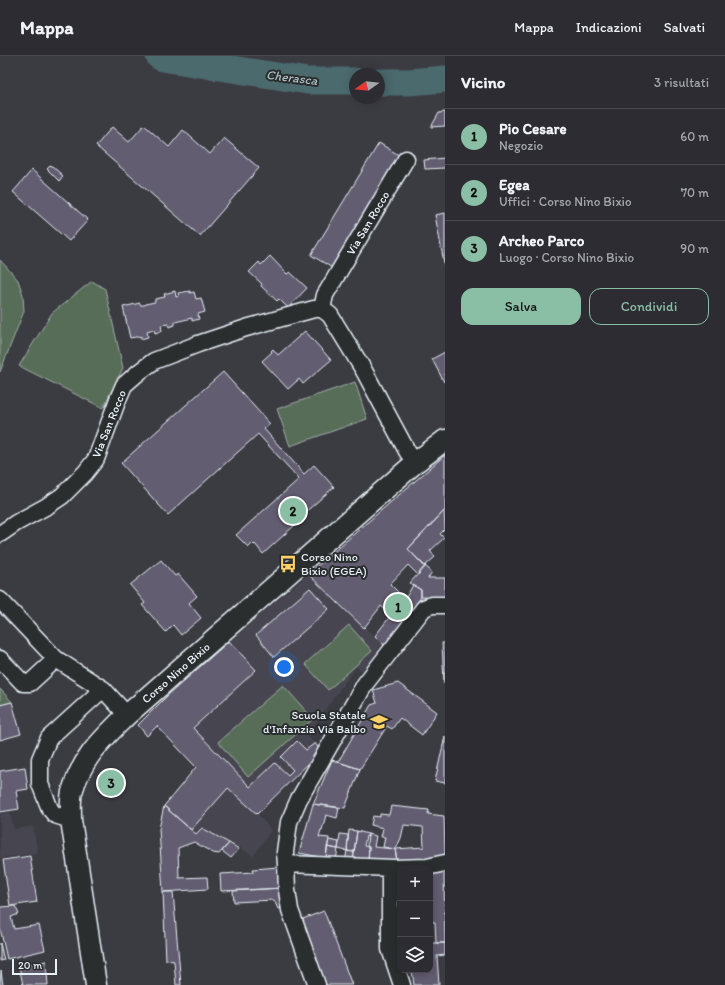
<!DOCTYPE html>
<html lang="it">
<meta charset="utf-8">
<style>
body{margin:0;font-family:Itim,sans-serif;background:#34343a;color:#f1f3f6}
.controls{position:absolute;right:12px;bottom:12px;display:grid;overflow:hidden;border-radius:8px;box-shadow:0 2px 10px #0003}
.controls button{width:36px;height:36px;display:grid;place-items:center;padding:0;border:0;border-bottom:1px solid #48484d;background:#2c2c32;color:#f1f3f6;font:20px sans-serif}
.compass{position:absolute;left:349px;top:12px;width:36px;height:36px;border-radius:50%;background:#2c2c32;box-shadow:0 2px 10px #0003;rotate:256deg}
.scale{position:absolute;left:12px;bottom:10px;width:45px;box-sizing:border-box;padding-left:4px;border:2px solid #e8f1f8;border-top:0;font-size:11px;line-height:14px;white-space:nowrap;color:#e8f1f8;-webkit-text-stroke:3px #2a2d2e;paint-order:stroke}
.you{position:absolute;left:284px;top:611px;width:14px;height:14px;margin:-10px;border:3px solid #fff;border-radius:50%;background:#1a73e8;box-shadow:0 0 0 6px #1a73e833}
.badge{display:grid;place-items:center;width:26px;height:26px;border-radius:50%;background:#8abfa5;color:#111;font-size:13px;font-weight:700}
.pin{position:absolute;translate:-50% -50%;border:2px solid #fff;box-shadow:0 1px 4px #0006}
.list{margin:0;padding:0;list-style:none}
h2{display:flex;justify-content:space-between;align-items:center;height:52px;margin:0;padding:0 16px;font-size:17px}
h2 small{font-size:13px;font-weight:400;color:#a6a7ac}
.list li{display:grid;grid-template-columns:26px 1fr auto;gap:12px;align-items:center;box-sizing:border-box;height:56px;padding:0 16px;border-top:1px solid #48484d}
.list b{display:block;font-size:15px;white-space:nowrap}
.list p{margin:0;font-size:13px;white-space:nowrap;color:#a6a7ac}
.list em{font-size:13px;font-style:normal;color:#a6a7ac}
.actions{display:flex;gap:8px;padding:12px 16px}
.actions a{flex:1;padding:9px 0;border:1px solid #8abfa5;border-radius:12px;text-align:center;font-size:14px;color:#8abfa5}
.actions .main{background:#8abfa5;color:#111}
.icon{flex:none;width:22px;height:22px;fill:none;stroke:currentColor;stroke-width:2;stroke-linecap:round;stroke-linejoin:round}
.map{position:relative;flex:none;width:445px;height:929px;overflow:hidden}
header{display:flex;align-items:center;gap:24px;box-sizing:border-box;height:56px;padding:0 20px;background:#2c2c32;border-bottom:1px solid #48484d}
header strong{font-size:19px}
nav{display:flex;gap:22px;margin-inline-start:auto;font-size:14px}
main{display:flex}
aside{flex:1;background:#2c2c32}
.map>svg:first-child{display:block}
</style>
<header>
<strong>Mappa</strong>
<nav><a>Mappa</a><a>Indicazioni</a><a>Salvati</a></nav>
</header>
<main>
<div class="map">
<svg width="445" height="929" viewBox="0 0 445 929">
<rect width="100%" height="100%" fill="#3b3b42"/>
<filter id="ink" filterUnits="userSpaceOnUse"><feTurbulence type="fractalNoise" baseFrequency=".025" numOctaves="2"/><feDisplacementMap in="SourceGraphic" scale="8" xChannelSelector="R" yChannelSelector="G"/><feConvolveMatrix kernelMatrix="1 2 1 2 8 2 1 2 1" color-interpolation-filters="sRGB"/></filter>
<g filter="url(#ink)">
<path fill="#474550" d="M308,518L385,590L364,616L356,611L307,679L320,694L317,699L258,758L271,774L254,800L203,772L196,778L164,750L196,711L157,670L147,680L138,669L229,585Z
M10,756L14,773L33,770L38,797L0,802V758Z"/>
<path fill="#586d59" stroke="#a0afa8" d="M0,204L18,224L23,239L24,255L0,316Z
M92,225L105,233L123,312L103,352L19,310L52,257Z
M355,326L367,363L290,390L277,353Z
M349,569L372,595L328,634L305,608Z
M283,629L313,663L248,721L218,686Z
M0,633L12,646L0,649Z"/>
<g fill="none" stroke-linecap="round" stroke-linejoin="round">
<path stroke="#4c6a6e" stroke-width="27" d="M159,0L162,2L308,25H355
M379,26H409L445,23"/>
</g>
<path fill="#625d6f" stroke="#e8f1f8" fill-rule="evenodd" d="M445,56V70L431,71L439,57Z
M144,69L169,91L183,74L210,98L224,82L259,112L200,180L96,90L112,71L129,86Z
M379,87L402,101L334,213L311,199Z
M445,102V112L425,113L424,104Z
M51,109L63,120L59,125L47,113Z
M32,114L88,164L69,185L13,136Z
M445,157V212L435,159Z
M270,200L287,218L290,216L307,232L288,252L279,243L277,245L261,230L262,228L249,216L259,206L261,209Z
M175,235L176,241L179,240L178,237L190,235V237L194,236L196,243L201,242L205,256L198,258L199,263L192,265V262L175,266V269L169,271L168,268L161,269L162,275L155,277L154,273L147,275L148,281L141,283V280L130,282L123,251L140,247V249H145V248L155,246V243L165,241L164,238Z
M305,275L331,304L303,328L299,323L288,333L262,305L272,296L271,295L273,293L278,299Z
M445,296V325L444,326L432,303Z
M223,316L270,368L264,373L304,418L314,409L334,431L293,467L295,469L263,498L255,488L254,489L252,487L248,491L236,479L299,423L258,378L168,459L121,407Z
M445,399V454L408,493L425,511L418,519L408,509L390,528L405,543L413,529L421,534V541L385,590L375,580L391,559L381,550L364,572L308,518Z
M444,455L445,473L440,478L444,482L430,495L435,501L425,510L408,493Z
M161,504L175,520L178,518L197,540L189,547L201,562L181,579L173,569L166,576L142,549L145,547L130,529Z
M425,510L432,516L428,522H445V542L421,541V534L410,527Z
M310,532L329,553L274,601L256,579Z
M229,585L256,614L193,672L250,731L275,707L288,719L293,714L281,701L297,685L306,694L315,687L320,694L317,699L257,758L228,732L191,774L164,750L196,711L157,670L147,680L138,669L167,640Z
M442,587H445V627L444,628Z
M398,627L437,656L422,679L400,662L392,673L387,670L360,713L338,706L371,649L377,647L373,634Z
M12,646L21,678L0,684V649Z
M445,680V727L435,725Z
M332,704L360,713L345,752L313,748Z
M25,711L28,733L16,735L19,753L0,756V715Z
M313,748L339,752L337,762L326,759L322,774H321L319,781L329,782L326,802L299,797Z
M164,750L196,778L202,772L229,787L219,798L213,797L194,786L178,792L179,822L207,821L208,833L163,836L159,773Z
M391,750L429,754L428,758L444,760L445,800L424,804L397,805L395,793L383,791L385,781H381L383,772L371,769L373,760L380,761V758L389,759ZM404,769L423,771L424,791L396,793L401,782Z
M349,774L357,775L354,796L347,795Z
M357,775L368,778V781L366,780L364,790L369,791L368,805H353Z
M340,778L348,779L347,795L338,793Z
M368,778L376,780L374,791L395,793L397,805H368L369,791H367Z
M329,784L339,786L338,793L327,791Z
M229,787L239,793L231,802L222,795Z
M327,791L338,793L336,804L326,802Z
M347,795L354,796L353,805H345Z
M30,800L37,846L10,850L3,804Z
M279,811L282,832L221,835L220,818L254,816L253,813Z
M444,816L445,887H436L435,866H430V818Z
M282,832L286,852L278,853L274,844L234,846L233,835Z
M163,836H173L181,929H176L174,905L166,904Z
M394,845H400V888L394,889Z
M15,850L19,858L11,861L14,873L39,869L45,894L7,903L0,872V851Z
M324,855L352,929H324L300,864Z
M0,887L4,904L0,905Z
M430,887H445V899L437,900L439,929H414L412,914H430Z
M46,905L48,929H23L19,910Z
M1,915L3,929H0Z"/>
<g fill="none" stroke-linecap="round" stroke-linejoin="round">
<g stroke="#e8f1f8" stroke-width="19">
<path id="minor" d="M322,253L325,239L406,103
M0,478L16,467L47,450L62,440L85,417L96,403L118,343L124,329L139,316L154,305L198,288L246,272L314,253H322L330,259L363,313L407,395L415,407
M0,544L56,603L103,633L127,659
M0,603L23,627H30L56,603
M71,764L55,759L50,753L40,728V703L49,682L103,633
M286,808L394,812L427,811L445,807
M390,812V893L402,929
M317,929L290,854L287,834L286,808L285,796L289,766L299,743L365,628L424,552L432,549H445"/>
</g>
<g stroke="#e8f1f8" stroke-width="23">
<path id="major" d="M96,929L71,764C71,755 70,744 72,736C82,701 103,683 127,659L415,407L445,384"/>
</g>
<use href="#minor" stroke="#2a2d2e" stroke-width="16"/>
<use href="#major" stroke="#2a2d2e" stroke-width="20"/>
</g>
</g>
<defs>
<g id="bus-bare" transform="scale(1.38)"><path d="M-5-6H5V4H4V6H2V4H-2V6H-4V4H-5ZM-3.5-4V0h7V-4ZM-3.5 1.2v1.5H-2V1.2ZM2 1.2v1.5H3.5V1.2Z" fill="#ffd166" stroke="#2a2d2e" stroke-width="2.5" paint-order="stroke"/></g>
<g id="school-bare" transform="scale(1.38)"><path d="M0-5L7-2L0 1L-7-2ZM-4 1L0 2.5L4 1V4Q0 6-4 4Z" fill="#ffd166" stroke="#2a2d2e" stroke-width="2.5" paint-order="stroke"/></g>
</defs>
<g fill-rule="evenodd">
<use href="#bus-bare" x="288" y="508"/>
<use href="#school-bare" x="379" y="666"/>
</g>
<g text-anchor="middle" stroke-width="4" stroke-linejoin="round" paint-order="stroke">
<g font-size="12" fill="#e8f1f8" stroke="#2a2d2e">
<text transform="translate(368 167) rotate(-59)" y="4">Via San Rocco</text>
<text transform="translate(109 368) rotate(-68)" y="4">Via San Rocco</text>
<text transform="translate(176 617) rotate(-41)" y="4">Corso Nino Bixio</text>
</g>
<g font-size="12" fill="#e8f1f8" stroke="#2a2d2e" text-anchor="start">
<text x="301" y="505">Corso Nino<tspan x="301" dy="14">Bixio (EGEA)</tspan></text>
<text x="366" y="663" text-anchor="end">Scuola Statale<tspan x="366" dy="14">d'Infanzia Via Balbo</tspan></text>
</g>
<g font-size="13" font-style="italic" fill="#aabbc1" stroke="#2a2d2e">
<text transform="translate(292 21) rotate(7)" y="5">Cherasca</text>
</g>
</g>
</svg>
<div class="controls">
<button>+</button>
<button>−</button>
<button><svg class="icon" aria-label="layers" viewBox="0 0 24 24"><path d="M12 4l9 5-9 5-9-5zM3 14l9 5 9-5"/></svg></button>
</div>
<svg class="compass" viewBox="-18 -18 36 36"><path d="M0-13l5 13h-10z" fill="#e53935"/><path d="M0 13l5-13h-10z" fill="#a6a7ac"/></svg>
<div class="scale">20 m</div>
<div class="you"></div>
<div class="pin badge" style="left:398px;top:551px">1</div>
<div class="pin badge" style="left:293px;top:455px">2</div>
<div class="pin badge" style="left:111px;top:727px">3</div>
</div>
<aside>
<h2>Vicino<small>3 risultati</small></h2>
<ul class="list">
<li><span class="badge">1</span><div><b>Pio Cesare</b><p>Negozio</p></div><em>60 m</em></li>
<li><span class="badge">2</span><div><b>Egea</b><p>Uffici · Corso Nino Bixio</p></div><em>70 m</em></li>
<li><span class="badge">3</span><div><b>Archeo Parco</b><p>Luogo · Corso Nino Bixio</p></div><em>90 m</em></li>
</ul>
<div class="actions"><a class="main">Salva</a><a>Condividi</a></div>
</aside>
</main>
